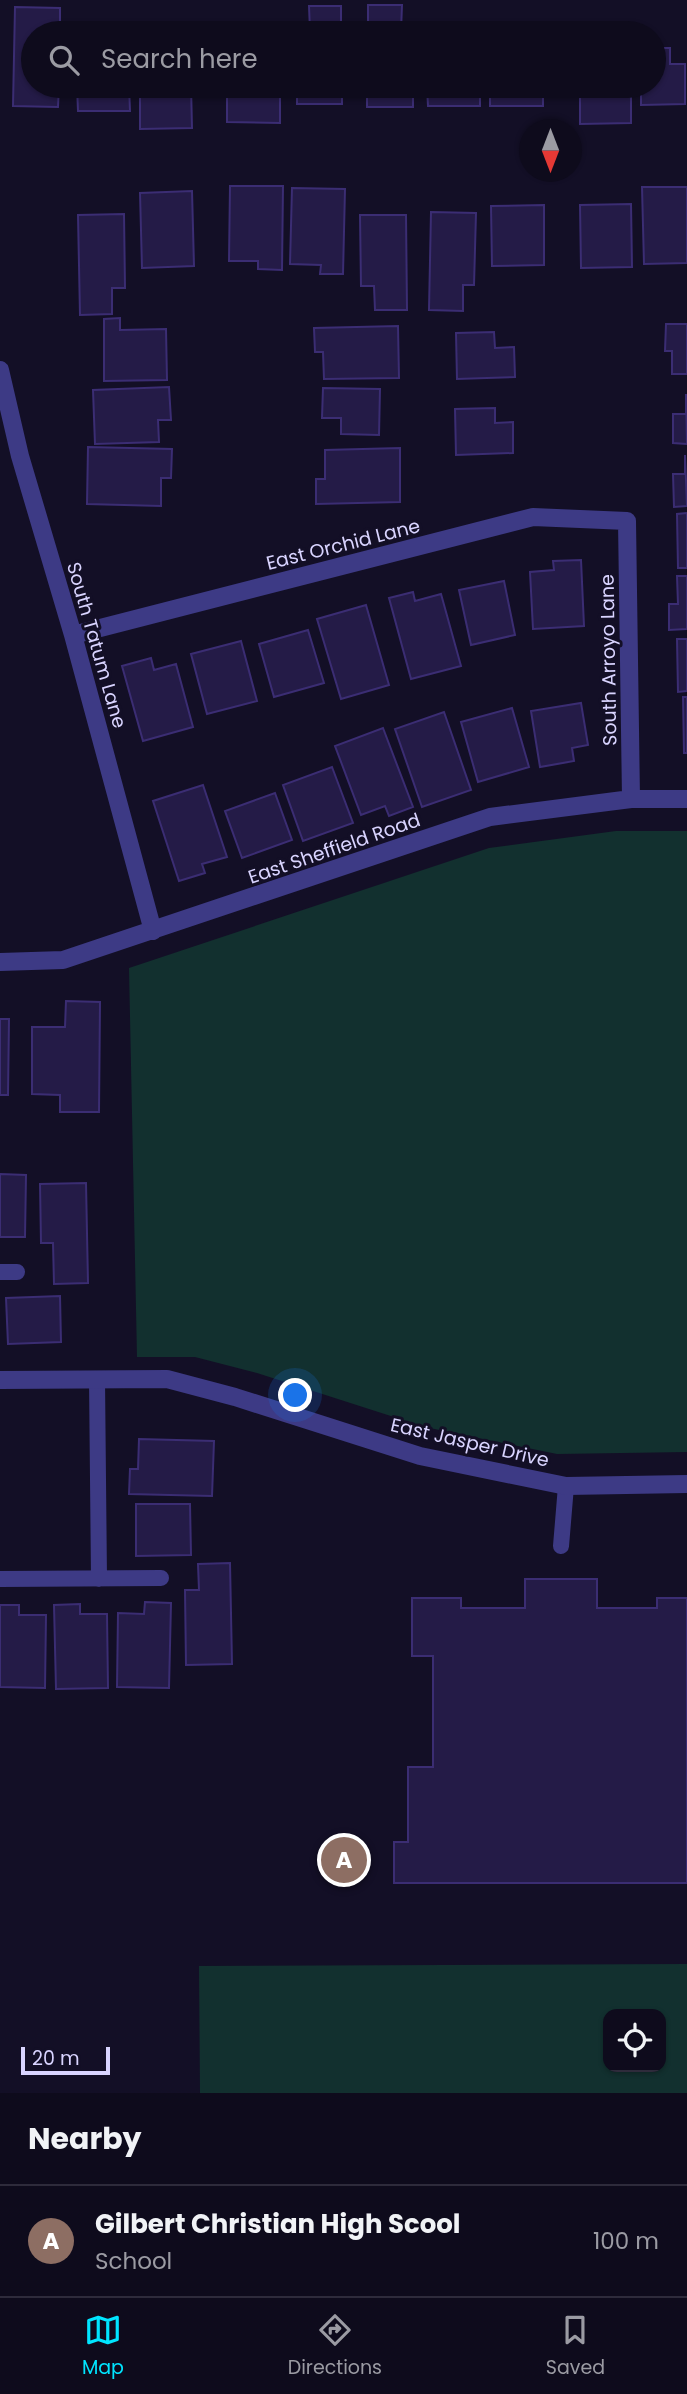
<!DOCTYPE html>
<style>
body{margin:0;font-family:Poppins,sans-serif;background:#171425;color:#f1f3f6}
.controls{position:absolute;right:21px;bottom:21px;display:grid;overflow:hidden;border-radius:14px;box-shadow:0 2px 5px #0004}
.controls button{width:63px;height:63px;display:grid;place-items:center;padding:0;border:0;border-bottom:2px solid #2e2b3b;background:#0e0b1c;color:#f1f3f6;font:35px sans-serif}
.compass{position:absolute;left:519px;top:119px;width:63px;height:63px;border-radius:50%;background:#0e0b1c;box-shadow:0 2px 5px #0004;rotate:180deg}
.scale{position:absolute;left:21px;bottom:18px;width:89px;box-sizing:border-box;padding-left:7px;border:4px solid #d9d4ff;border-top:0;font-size:19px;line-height:24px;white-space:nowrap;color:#d9d4ff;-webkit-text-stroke:5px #130f26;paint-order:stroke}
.you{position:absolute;left:296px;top:1396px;width:24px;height:24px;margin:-18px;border:5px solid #fff;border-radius:50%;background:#1a73e8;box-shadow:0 0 0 10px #1a73e833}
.badge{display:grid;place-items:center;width:46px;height:46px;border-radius:50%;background:#00e5ff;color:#fff;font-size:23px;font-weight:700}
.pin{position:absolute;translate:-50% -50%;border:4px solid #fff;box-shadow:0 2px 7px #0006}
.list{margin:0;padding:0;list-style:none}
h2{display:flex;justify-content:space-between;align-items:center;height:91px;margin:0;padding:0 28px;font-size:30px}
h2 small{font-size:23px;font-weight:400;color:#9b9ba3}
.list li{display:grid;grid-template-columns:46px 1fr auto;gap:21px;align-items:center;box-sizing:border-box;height:112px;padding:0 28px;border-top:2px solid #2e2b3b}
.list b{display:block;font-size:26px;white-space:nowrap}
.list p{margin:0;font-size:23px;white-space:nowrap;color:#9b9ba3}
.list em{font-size:23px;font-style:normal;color:#9b9ba3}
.icon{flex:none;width:38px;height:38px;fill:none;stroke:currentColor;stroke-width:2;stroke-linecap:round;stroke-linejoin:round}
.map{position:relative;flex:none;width:687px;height:2093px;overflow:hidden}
.search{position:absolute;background:#0e0b1c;box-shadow:0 2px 5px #0004;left:21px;right:21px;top:21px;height:77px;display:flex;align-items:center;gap:18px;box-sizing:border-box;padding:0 24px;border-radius:38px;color:#9b9ba3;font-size:26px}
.sheet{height:203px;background:#0e0b1c}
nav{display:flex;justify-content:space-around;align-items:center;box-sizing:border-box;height:98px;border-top:2px solid #2e2b3b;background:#0e0b1c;font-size:19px;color:#9b9ba3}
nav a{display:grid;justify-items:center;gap:4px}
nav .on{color:#00e5ff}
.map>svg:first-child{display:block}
</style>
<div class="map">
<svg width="687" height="2093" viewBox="0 0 687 2093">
<rect width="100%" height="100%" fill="#130f26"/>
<path fill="#12302f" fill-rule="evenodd" d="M616,831H687V1452L557,1454L425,1427L257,1373L195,1357H137L129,968L489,848Z
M687,1964V2093H200L199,1966ZM608,2014H661V2067H608Z"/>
<path fill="#241b47" stroke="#3b2d73" stroke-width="2" d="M368,5H402L401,31L414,33H368Z
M309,6H341V33H296L310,31Z
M15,7L60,8V33H33V86H59L58,107L13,106Z
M654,48H670V64H685V104L641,105V86H654Z
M77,86H129L130,111H78Z
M140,86H191L192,128L140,129Z
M227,86H280V123L227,122Z
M297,86H342V104H297Z
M367,86H413V107H367Z
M427,86H480V106H428Z
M490,86H543V106H490Z
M580,86H631V123L580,124Z
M230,186H283L282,270L258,269V261H229Z
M642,187H687V263L644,264Z
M292,188L345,189L343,274H320L321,265L290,264Z
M192,191L194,266L142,268L140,193Z
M631,204L632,267L581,268L580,205Z
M544,205V265L492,266L491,206Z
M431,212L476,213L474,285H463V311L429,310Z
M124,214L125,288H112V314L80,315L78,215Z
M360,215H406L407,310H375L374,286H361Z
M120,318V330L166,329L167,380L104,381V319Z
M666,324H687V374H672V351H665Z
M398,326L399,378L324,379L323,352H315L314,328Z
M494,332L495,348L514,347L515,377L457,379L456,333Z
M169,387L171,420H158L159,442L95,444L93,390Z
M323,388L380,389L379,435L341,434V418H322Z
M686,394L687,444L673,443V414H686Z
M495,408V423L513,422V453L456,455L455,409Z
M88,447L172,449L171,478H161V506L87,504Z
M400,448V502L316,504V479H325V450Z
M685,455L687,506L674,507L673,474H685Z
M687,513V568H678L677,514Z
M581,560L584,626L533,629L530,572L554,570L553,561Z
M677,576H687V629L669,630V604H678Z
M504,581L515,635L471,645L459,590Z
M413,592L415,601L441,594L461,666L411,679L389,598Z
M366,605L389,685L341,699L317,619Z
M308,630L324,683L274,697L259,644Z
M677,639H687V691L678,692Z
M241,641L257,701L207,714L191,654Z
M151,658L154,670L176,664L193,727L143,741L122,666Z
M683,697H687V753H684Z
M581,703L588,745L572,748L574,761L540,767L531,711Z
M512,708L529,767L478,782L461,722Z
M444,712L471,790L422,807L395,729Z
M383,728L413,807L389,816L385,806L361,815L335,746Z
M332,767L353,823L303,841L283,785Z
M203,785L227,857L202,864L205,873L179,881L153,801Z
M275,793L292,840L242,858L225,811Z
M66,1001L100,1002L99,1112H60V1095L32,1094V1027H65Z
M0,1019H9L8,1095H0Z
M0,1174L26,1175L25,1237H0Z
M86,1183L88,1283L54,1284L53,1243H41L40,1184Z
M60,1296L61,1342L8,1344L6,1298Z
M139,1439L214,1441L212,1496L129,1494L130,1469H138Z
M136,1504H190L191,1555L136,1556Z
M230,1563L232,1664L186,1665L185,1590H199L198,1564Z
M525,1579H597V1608H657V1598H687V1883H394V1842H408V1767H433V1656H412V1598H461V1608H525Z
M145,1602L171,1603L169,1688L117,1687L118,1613L144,1614Z
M80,1604V1614H107L108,1688L56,1689L54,1605Z
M0,1605H19V1615H46L45,1688L0,1687Z"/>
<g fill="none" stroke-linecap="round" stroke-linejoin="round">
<path stroke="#3d3a85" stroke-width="16" d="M0,1272H17
M97,1379L99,1579
M561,1546L566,1486
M0,1579L161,1578"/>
<path stroke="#3d3a85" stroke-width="18" d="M0,370L20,456L73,635L153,931
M73,635L533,517L627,521L631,799
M0,962L63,960L490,817L631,799H687
M0,1380L167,1379L235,1397L420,1456L566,1486L687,1484"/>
</g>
<g text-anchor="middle" stroke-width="6" stroke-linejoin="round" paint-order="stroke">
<g font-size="19" fill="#d9d4ff" stroke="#130f26">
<text transform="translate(343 544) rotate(-14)" y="7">East Orchid Lane</text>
<text transform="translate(97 645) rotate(74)" y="7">South Tatum Lane</text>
<text transform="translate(608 660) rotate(-91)" y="7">South Arroyo Lane</text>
<text transform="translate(334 848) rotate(-19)" y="7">East Sheffield Road</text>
<text transform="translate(470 1442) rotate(13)" y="7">East Jasper Drive</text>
</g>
</g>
</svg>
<div class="controls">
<button><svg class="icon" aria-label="locate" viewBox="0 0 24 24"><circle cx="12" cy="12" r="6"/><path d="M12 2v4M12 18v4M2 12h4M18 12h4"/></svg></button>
</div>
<svg class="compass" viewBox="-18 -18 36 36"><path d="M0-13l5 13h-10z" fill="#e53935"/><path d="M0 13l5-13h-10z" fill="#9b9ba3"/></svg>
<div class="scale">20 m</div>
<div class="you"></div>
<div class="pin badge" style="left:344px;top:1860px;background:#8d6e63">A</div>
<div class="search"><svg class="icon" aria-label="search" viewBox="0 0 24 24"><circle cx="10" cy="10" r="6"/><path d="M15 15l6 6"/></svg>Search here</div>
</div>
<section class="sheet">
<h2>Nearby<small></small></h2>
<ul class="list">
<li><span class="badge" style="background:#8d6e63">A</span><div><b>Gilbert Christian High Scool</b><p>School</p></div><em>100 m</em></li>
</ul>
</section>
<nav>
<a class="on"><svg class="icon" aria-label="map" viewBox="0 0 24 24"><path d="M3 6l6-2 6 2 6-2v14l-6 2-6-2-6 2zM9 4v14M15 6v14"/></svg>Map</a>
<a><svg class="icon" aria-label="directions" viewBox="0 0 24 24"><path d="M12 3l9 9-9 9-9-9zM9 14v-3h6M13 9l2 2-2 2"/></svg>Directions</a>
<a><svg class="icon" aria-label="saved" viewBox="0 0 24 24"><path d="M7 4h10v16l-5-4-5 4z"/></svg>Saved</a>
</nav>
